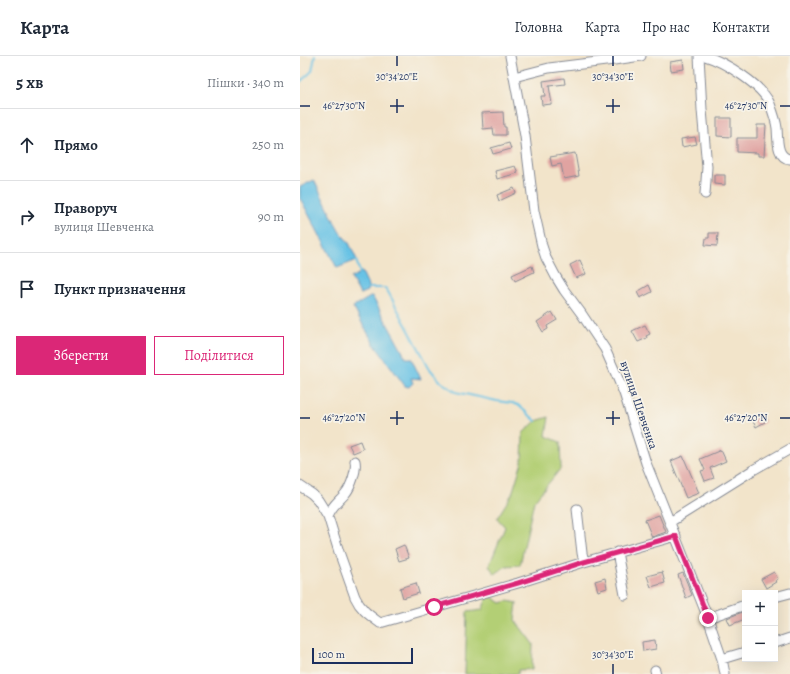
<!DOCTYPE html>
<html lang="uk">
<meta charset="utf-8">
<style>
body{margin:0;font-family:Alegreya,serif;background:#f6f6f7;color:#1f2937}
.controls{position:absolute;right:12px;bottom:12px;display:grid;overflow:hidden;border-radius:0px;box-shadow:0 4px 16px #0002}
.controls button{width:36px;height:36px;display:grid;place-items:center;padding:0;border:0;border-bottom:1px solid #e0e1e3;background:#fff;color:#1f2937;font:20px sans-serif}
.scale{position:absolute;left:12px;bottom:10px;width:101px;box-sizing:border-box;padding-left:4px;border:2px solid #1b2f5e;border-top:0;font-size:11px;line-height:14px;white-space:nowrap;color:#1b2f5e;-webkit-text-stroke:3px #f7f3e8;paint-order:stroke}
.stop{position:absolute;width:12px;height:12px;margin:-9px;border:3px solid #db2777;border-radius:50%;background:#fff}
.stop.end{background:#db2777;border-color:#fff;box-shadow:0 1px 4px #0008}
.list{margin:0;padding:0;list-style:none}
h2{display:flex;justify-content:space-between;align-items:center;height:52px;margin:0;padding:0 16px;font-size:17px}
h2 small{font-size:13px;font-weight:400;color:#747a83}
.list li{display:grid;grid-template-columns:26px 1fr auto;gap:12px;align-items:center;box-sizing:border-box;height:72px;padding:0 16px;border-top:1px solid #e0e1e3}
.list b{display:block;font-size:15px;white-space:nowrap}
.list p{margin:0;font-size:13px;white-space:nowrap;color:#747a83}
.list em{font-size:13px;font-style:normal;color:#747a83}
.actions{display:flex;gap:8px;padding:12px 16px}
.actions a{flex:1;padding:9px 0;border:1px solid #db2777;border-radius:0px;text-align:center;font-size:14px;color:#db2777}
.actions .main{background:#db2777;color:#fff}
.icon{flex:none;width:22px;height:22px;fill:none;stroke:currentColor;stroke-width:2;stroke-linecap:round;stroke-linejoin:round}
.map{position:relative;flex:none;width:490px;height:618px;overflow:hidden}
header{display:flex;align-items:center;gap:24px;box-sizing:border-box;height:56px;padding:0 20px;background:#fff;border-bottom:1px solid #e0e1e3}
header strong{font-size:19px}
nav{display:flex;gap:22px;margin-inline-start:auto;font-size:14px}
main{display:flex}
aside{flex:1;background:#fff}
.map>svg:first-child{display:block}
</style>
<header>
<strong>Карта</strong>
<nav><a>Головна</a><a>Карта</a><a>Про нас</a><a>Контакти</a></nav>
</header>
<main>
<aside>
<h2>5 хв<small>Пішки · 340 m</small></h2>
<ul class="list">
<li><svg class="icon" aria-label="ahead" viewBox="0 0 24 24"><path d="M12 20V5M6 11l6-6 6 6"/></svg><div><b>Прямо</b></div><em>250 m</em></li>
<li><svg class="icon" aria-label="right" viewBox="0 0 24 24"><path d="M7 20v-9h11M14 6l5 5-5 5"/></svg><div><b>Праворуч</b><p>вулиця Шевченка</p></div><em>90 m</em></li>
<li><svg class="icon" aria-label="arrive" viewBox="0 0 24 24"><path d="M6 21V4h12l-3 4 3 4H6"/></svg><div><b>Пункт призначення</b></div></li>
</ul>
<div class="actions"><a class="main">Зберегти</a><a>Поділитися</a></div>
</aside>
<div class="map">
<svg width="490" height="618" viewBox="0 0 490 618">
<rect width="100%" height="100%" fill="#f7f3e8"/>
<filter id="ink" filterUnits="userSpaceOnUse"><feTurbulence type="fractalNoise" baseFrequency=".025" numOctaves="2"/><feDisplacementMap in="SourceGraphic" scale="8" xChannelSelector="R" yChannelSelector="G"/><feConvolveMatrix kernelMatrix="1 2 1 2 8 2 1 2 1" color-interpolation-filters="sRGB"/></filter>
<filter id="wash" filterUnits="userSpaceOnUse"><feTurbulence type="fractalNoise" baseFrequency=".012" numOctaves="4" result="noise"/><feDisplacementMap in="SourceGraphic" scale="16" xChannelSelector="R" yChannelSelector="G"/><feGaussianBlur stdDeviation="0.9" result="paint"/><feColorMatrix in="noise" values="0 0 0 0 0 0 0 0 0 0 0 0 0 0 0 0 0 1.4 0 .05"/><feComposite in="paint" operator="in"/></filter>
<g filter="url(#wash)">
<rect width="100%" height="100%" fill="#f2e4ca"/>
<path fill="#b3cf75" stroke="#677f6a" d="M249,361L246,380L260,386L261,412L234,445L220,509L206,510L195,518L189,510L205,471L197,462L212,438L222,406L223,377L236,365Z
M192,541L201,547L208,545L217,547L215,564L233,588L232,613L218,614V618H165L167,556L182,554L187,542Z"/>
<path fill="#68c2e5" stroke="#4278a2" d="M14,124L39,175L49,187L57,204L37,212L0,142V131Z
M62,216L68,229L67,235L60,238L51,222Z
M72,240L106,302H111L121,323L111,322L113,327L109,331L105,330L74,288L53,251Z"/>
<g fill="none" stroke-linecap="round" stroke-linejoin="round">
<path stroke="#68c2e5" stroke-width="2" d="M0,26L12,15L15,0
M56,204L60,217
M68,232H85L87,234L130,313L141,326L156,336L197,345L212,347L218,349L236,365"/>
</g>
<g id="blocks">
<path fill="#e0a3a1" d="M383,4L384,13L371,15L370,6Z
M264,22L265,28L249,30L252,48L242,49L241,40H245L243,25Z
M203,56L204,71H206V79H194L193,72L183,73L182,57Z
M417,62H431V81L417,80Z
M457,69H466L464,100H458V97L437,96V82H457Z
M395,81L397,88L382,91L381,83Z
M209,87L211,93L193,98L191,92Z
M275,97L279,120L264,123L261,108L252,110L250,101Z
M215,110L218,117L197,123L195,115Z
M414,119H425V129L414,128Z
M214,132L216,137L199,145L197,139Z
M409,177H418L417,190L405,189L406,182H409Z
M280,204L286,218L276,222L270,209Z
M232,210L234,216L215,225L212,219Z
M349,229L352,236L340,242L337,236Z
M252,256L257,264L247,270L248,273L243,276L237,266Z
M345,269L350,278L346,280L347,282L338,286L332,275Z
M460,357L465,366L456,371L451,362Z
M60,385L63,393L53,397L49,389Z
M421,394L426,405L410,412L414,422L405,425L401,415L405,414L400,403Z
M383,400L399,437L386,442L371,405Z
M359,459L366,476L352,481L345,464Z
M104,489L109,502L99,505L95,493Z
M362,516L365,527L351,531L347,520Z
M474,516L478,523L475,525L476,526L466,532L461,523Z
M383,517L392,539L386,542L378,519Z
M305,522L307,532L298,535L295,525Z
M116,527L119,537L103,542L100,532Z
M445,555V563L430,569L427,562Z
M355,584L356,593L343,595L342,586Z"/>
</g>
</g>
<g filter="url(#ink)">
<use href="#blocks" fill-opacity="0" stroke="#868a94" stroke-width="1"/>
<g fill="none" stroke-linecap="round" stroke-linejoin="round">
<g stroke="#868a94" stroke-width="11">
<path id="minor" d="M210,0L225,80L234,155L242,190L246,202L256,221L264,234L281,257L305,293L316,318L324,337L346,407L408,562L422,603L425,618
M399,0L402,54L407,111L405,138
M405,0C425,6 462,29 470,48C473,56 476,64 477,72C478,82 476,102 490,103
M214,21L249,12L314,4L341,0
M0,430L12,438L18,444L28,460L39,496L55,541C61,554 69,559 80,567L218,527L284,506L376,480
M277,453L282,497L284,506
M28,460C32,449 38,446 45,438C51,431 57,414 55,405
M370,466L453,414L490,393
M317,496L325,539
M475,541L490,537
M408,562L445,549
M475,587L490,582
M422,603L445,596
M355,614L356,618"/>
</g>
<use href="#minor" stroke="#fff" stroke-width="9"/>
</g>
</g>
<g fill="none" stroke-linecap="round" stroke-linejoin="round" filter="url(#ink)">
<path stroke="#db2777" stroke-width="5" d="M134,551L218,527L284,506L376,480L408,562"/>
</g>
<path fill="none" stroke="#1b2f5e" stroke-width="1.5" d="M97,0V10M313,0V10M97,43V57M313,43V57M0,50H10M90,50H104M306,50H320M480,50H490M97,355V369M313,355V369M0,362H10M90,362H104M306,362H320M480,362H490M313,608V618"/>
<g text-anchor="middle" stroke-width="3.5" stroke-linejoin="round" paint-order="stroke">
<g font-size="12" fill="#1b2f5e" stroke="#f7f3e8">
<text transform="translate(339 349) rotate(71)" y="4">вулиця Шевченка</text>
</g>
</g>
<g font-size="10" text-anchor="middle" fill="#1b2f5e" stroke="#f7f3e8" stroke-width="3.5" stroke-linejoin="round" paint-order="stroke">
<text x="97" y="24">30°34'20"E</text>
<text x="313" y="24">30°34'30"E</text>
<text x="44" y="53">46°27'30"N</text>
<text x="446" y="53">46°27'30"N</text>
<text x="44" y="365">46°27'20"N</text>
<text x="446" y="365">46°27'20"N</text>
<text x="313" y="602">30°34'30"E</text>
</g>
</svg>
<div class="controls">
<button>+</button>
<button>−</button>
</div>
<div class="scale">100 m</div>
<div class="stop" style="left:134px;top:551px"></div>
<div class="stop end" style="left:408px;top:562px"></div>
</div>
</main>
